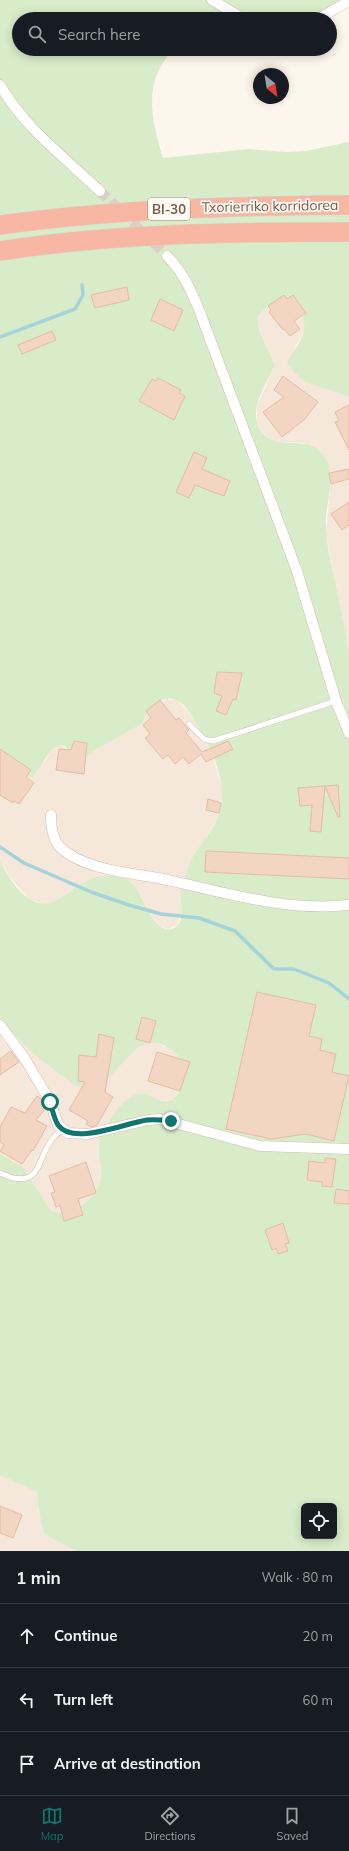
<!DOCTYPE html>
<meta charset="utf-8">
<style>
body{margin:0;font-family:Mulish,sans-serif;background:#20242c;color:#f1f3f6}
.controls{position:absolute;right:12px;bottom:12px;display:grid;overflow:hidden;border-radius:6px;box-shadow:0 2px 10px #0003}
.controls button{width:36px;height:36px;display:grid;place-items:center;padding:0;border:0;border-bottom:1px solid #363941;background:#171b24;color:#f1f3f6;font:20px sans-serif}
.compass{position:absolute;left:253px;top:68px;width:36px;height:36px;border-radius:50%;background:#171b24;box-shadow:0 2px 10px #0003;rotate:150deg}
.stop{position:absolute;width:12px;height:12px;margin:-9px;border:3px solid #0f766e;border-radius:50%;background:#fff}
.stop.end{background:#0f766e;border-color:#fff;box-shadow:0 1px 4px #0008}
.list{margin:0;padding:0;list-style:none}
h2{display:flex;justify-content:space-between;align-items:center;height:52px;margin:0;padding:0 16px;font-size:17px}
h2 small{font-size:13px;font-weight:400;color:#9ea1a6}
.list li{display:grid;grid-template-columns:26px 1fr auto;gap:12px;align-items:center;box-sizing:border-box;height:64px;padding:0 16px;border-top:1px solid #363941}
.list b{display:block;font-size:15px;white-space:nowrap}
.list em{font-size:13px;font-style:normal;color:#9ea1a6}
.icon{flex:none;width:22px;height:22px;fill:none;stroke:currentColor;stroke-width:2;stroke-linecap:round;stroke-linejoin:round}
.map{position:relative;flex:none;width:349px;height:1551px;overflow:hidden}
.search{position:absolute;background:#171b24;box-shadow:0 2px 10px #0003;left:12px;right:12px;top:12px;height:44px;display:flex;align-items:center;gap:10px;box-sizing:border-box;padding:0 14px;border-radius:22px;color:#9ea1a6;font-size:15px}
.sheet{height:244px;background:#171b24}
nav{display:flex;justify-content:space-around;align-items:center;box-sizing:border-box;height:56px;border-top:1px solid #363941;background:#171b24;font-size:11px;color:#9ea1a6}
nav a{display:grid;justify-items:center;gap:2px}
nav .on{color:#0f766e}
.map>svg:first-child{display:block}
</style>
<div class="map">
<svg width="349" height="1551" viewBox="0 0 349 1551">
<rect width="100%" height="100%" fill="#fdf6ec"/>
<path fill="#f5e8da" d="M269,305L300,310L306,320L305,330L294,349L331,389L349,398V654L326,533L331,477L304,443L278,442L271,440L262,432L257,423V406L275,365L258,326V316Z
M167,699L177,700L192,716L211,750L222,789L220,809L217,819L189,865L182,888L181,913L177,925L168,929L159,926L149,912L140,894L134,885L111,876L87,880L60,899L51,903L43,904L29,899L9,876L0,860V758L44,763L52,749L60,745L84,760L94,751L143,723L144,718L150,709Z
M0,1021L13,1035L65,1078L102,1083L135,1050L147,1043L154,1042L170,1049L179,1056L186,1071L184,1081L174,1098L168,1101L157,1100L99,1140L98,1148L101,1178L100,1186L97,1192L84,1203L77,1208L62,1214L57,1213L50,1210L45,1205L29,1174L0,1154Z
M0,1475L38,1492L40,1517L44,1534L76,1551H0Z"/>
<path fill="#d8ecc9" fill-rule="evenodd" d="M0,0H349V7L320,19H19V49H174C142,81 151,119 163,158L249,149L286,152L306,151L349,142V398C333,388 310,388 297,375C293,372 290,367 287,363C296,346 313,330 300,310L269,305L258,316V326L261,334L275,365C269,378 260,392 257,406C255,413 256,421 259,427C274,457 310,429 326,459C335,478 327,499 326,519C325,538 330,557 334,576C339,602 345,628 349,654V1551H76L44,1534L40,1517L37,1492L0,1475V1154L24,1168L50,1210C59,1215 66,1213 75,1209C81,1206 86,1202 90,1198C114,1177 89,1156 103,1131C110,1119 122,1099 135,1095C151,1088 166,1116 180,1090C189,1074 185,1059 170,1049C138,1027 125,1069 102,1082C97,1086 88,1086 82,1088C57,1076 19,1041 0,1021V860C10,882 32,916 59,899C80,887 88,873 116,876C123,877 130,881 135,886C143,896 155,938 174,928C187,921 178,899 182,888C184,881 186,872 189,865C196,848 210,835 217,819C229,791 216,757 202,733C195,722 188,705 176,700C162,693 145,711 143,723L94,751L84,760L64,746L60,745L52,749L32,778L13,764L0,758ZM304,1506H334V1536H304Z"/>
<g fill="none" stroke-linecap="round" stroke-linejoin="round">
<path stroke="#a5d3da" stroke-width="3.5" d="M0,337L75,309L83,295L82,285
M0,847L24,863L91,892L129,905L161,914L199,918L235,931L274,969H294L329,983L349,999"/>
</g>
<path fill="#f3d5c3" stroke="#e6bba3" d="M127,287L129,300L95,308L91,295Z
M284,295L287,299L293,295L306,313L294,321L300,329L290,336L284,329L283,330L269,312L271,310L268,306Z
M160,299L183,310L174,331L151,320Z
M52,331L56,340L22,354L18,345Z
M283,376L318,402L304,420L282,437L263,412L284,397L274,390Z
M158,378L181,390L179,393L185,396L174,420L139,401L152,379L156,381Z
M349,405V450L335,422L339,421L335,412Z
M194,452L207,458L202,469L230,481L224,496L195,485L189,498L176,492Z
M349,469V479L331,484L329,473Z
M349,502V525L342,530L331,514Z
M217,672L242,673L236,700L233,699L226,715L216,711L222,696L214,693Z
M160,700L176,720L179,718L189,730L186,733L202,752L228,741L233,749L206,762L201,754L189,764L183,757L175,764L168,755L163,759L145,738L150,734L143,725L151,718L146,711Z
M74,741L87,743L84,774L56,770L59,749L71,750Z
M0,749L31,770L26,777L34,783L19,804L14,801L13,803L0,795Z
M338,785L340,817H338L325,786Z
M325,786L321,832L310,831L312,805L300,806L298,788Z
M208,799L221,803L219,813L206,810Z
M206,851L349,858V879L205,872Z
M257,992L316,1005L309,1036L322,1039L320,1050L336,1054L332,1072L349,1076L334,1141L306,1134L271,1139L226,1129Z
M142,1017L156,1021L150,1043L136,1039Z
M99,1034L114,1038L105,1092L113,1097L97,1125L91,1127L86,1124L88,1121L69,1110L85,1082L78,1081L79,1055L96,1057Z
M11,1051L19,1062L0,1075V1059Z
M157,1052L190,1062L180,1091L148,1081Z
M37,1096L42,1100L46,1108L36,1120L47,1126L33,1151L32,1150L22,1164L0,1151L4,1145L0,1142V1127L11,1107L25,1113Z
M325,1158L336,1159L332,1187L322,1186V1182L307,1180L309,1161L325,1163Z
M86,1162L96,1193L78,1199L83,1215L64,1221L60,1205L56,1207L51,1193L55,1192L49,1176Z
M336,1189L349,1191V1204L334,1203Z
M283,1223L289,1243L285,1244L288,1251L278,1254L276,1248L272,1250L265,1230Z
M0,1506L22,1515L13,1538L0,1533Z"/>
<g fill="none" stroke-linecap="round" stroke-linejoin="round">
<path stroke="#dcd0c4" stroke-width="10" stroke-dasharray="10 5" stroke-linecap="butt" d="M100,191L167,256"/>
<g stroke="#d1beb0" stroke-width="6">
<path id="lane" d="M189,724L204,739L213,741L336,701
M0,1173C44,1193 35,1157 54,1137C56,1134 60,1132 64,1129"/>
</g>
<g stroke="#d1beb0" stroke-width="11">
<path id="street" d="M212,0L244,19
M318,19L349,1
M0,85C24,127 65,158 100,191
M167,256C182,271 190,288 198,307L297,571L336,701L349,733
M51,815C51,826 52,839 60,847C83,870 133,873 163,879C224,892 286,912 349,905
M0,1025L25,1059L50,1101L58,1125L68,1133L88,1134L148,1120L160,1119L260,1146L349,1149"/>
</g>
<g stroke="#dad1cd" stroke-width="20">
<path id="highway" d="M0,225C117,209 231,206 349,205
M0,251C115,233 233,232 349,232"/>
</g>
<use href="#lane" stroke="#fff" stroke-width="5"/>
<use href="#street" stroke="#fff" stroke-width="10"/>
<use href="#highway" stroke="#f7b7a3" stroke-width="19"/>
</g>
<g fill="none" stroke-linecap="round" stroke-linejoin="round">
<path stroke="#0f766e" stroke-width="5" d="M50,1102C52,1108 54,1119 58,1125C73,1146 125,1123 147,1120C155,1119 163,1120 171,1121"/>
</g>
<g text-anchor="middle" stroke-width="3.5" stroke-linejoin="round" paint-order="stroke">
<rect fill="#fffaf3" stroke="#a28b7f" stroke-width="1" x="148" y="198" width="42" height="22" rx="3"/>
<g font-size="13" font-weight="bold" fill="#7a5c4d">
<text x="169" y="214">BI-30</text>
</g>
<g font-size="14" fill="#7a5c4d" stroke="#fffaf3">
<text transform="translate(270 206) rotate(-1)" y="5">Txorierriko korridorea</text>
</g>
</g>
</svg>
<div class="controls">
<button><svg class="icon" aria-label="locate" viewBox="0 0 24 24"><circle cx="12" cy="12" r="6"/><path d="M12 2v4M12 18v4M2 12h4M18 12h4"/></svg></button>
</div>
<svg class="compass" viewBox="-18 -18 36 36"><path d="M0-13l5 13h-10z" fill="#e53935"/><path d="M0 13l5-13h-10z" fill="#9ea1a6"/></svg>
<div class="stop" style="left:50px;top:1102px"></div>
<div class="stop end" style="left:171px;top:1121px"></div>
<div class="search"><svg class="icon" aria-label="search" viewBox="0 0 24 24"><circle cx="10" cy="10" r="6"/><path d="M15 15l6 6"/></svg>Search here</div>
</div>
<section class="sheet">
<h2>1 min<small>Walk · 80 m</small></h2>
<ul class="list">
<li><svg class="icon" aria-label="ahead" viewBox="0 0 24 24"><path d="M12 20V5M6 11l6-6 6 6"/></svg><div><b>Continue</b></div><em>20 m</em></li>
<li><svg class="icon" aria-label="left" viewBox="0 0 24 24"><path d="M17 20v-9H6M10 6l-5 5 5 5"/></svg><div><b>Turn left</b></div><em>60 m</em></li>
<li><svg class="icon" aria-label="arrive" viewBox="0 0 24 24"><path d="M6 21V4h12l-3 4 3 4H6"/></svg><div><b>Arrive at destination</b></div></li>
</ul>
</section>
<nav>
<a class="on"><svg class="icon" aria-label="map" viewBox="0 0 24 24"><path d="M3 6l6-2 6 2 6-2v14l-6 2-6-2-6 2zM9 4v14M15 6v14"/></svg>Map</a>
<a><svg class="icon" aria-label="directions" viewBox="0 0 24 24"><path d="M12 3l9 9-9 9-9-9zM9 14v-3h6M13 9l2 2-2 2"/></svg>Directions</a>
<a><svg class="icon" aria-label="saved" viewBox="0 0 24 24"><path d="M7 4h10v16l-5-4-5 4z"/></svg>Saved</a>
</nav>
